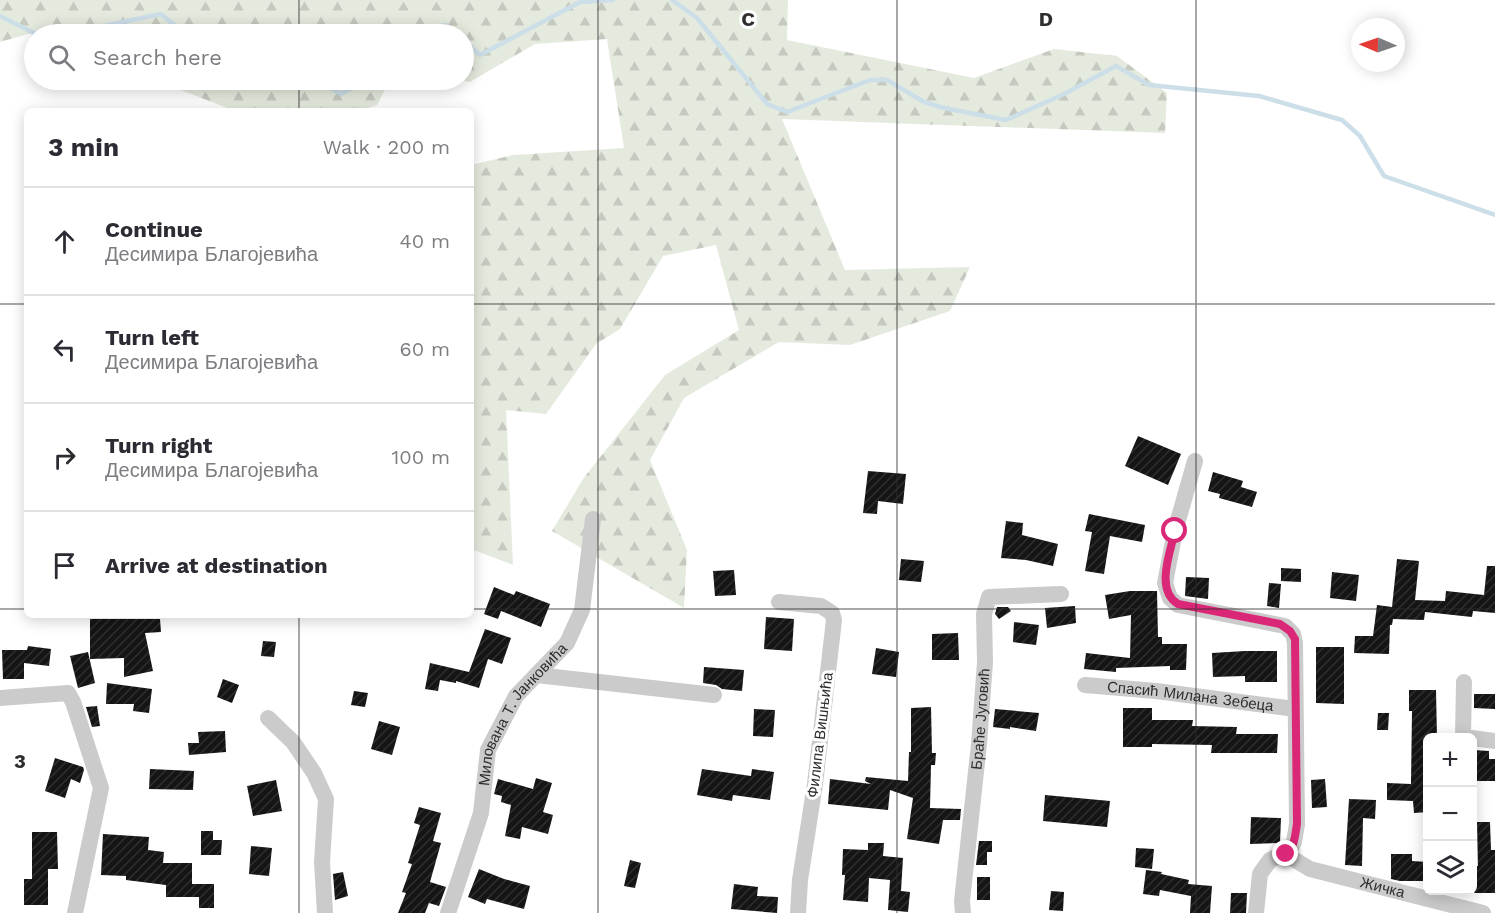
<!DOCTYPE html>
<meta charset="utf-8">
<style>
body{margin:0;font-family:"Work Sans",sans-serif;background:#f7f7f7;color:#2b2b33}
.controls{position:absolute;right:18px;bottom:18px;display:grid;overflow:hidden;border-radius:9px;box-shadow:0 3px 15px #0003}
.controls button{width:54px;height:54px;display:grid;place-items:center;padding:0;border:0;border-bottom:2px solid #e1e1e2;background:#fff;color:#2b2b33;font:30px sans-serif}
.compass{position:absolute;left:1351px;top:18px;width:54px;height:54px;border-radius:50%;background:#fff;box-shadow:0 3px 15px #0003;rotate:272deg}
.stop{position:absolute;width:18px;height:18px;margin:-14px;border:4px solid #db2777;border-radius:50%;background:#fff}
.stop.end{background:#db2777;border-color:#fff;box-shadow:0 2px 6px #0008}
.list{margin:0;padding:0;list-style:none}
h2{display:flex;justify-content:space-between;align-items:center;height:78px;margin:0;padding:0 24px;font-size:26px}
h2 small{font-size:20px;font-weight:400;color:#7c7c81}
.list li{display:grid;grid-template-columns:39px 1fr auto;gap:18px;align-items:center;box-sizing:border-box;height:108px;padding:0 24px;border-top:2px solid #e1e1e2}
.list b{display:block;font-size:22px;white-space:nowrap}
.list p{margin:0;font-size:20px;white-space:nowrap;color:#7c7c81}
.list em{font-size:20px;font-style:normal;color:#7c7c81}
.icon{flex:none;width:33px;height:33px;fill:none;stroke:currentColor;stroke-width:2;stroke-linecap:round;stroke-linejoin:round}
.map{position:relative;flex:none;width:1495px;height:913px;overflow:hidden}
.search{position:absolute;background:#fff;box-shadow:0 3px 15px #0003;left:24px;top:24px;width:450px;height:66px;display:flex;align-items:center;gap:15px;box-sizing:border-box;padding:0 21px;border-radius:33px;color:#7c7c81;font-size:22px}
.panel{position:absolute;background:#fff;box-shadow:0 3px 15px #0003;left:24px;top:108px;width:450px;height:510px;border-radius:9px}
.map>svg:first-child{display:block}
</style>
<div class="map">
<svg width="1495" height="913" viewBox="0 0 1495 913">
<defs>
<pattern id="forest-firs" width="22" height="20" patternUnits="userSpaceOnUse" patternTransform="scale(1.5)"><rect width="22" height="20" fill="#e5eade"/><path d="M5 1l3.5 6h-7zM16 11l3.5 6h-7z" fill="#c5c9bf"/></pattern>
<pattern id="building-hatch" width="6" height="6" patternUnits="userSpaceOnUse" patternTransform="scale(1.5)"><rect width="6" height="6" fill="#151515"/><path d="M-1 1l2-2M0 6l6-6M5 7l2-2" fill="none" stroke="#2f2f2f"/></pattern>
</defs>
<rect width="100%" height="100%" fill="#fff"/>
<path fill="url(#forest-firs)" d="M0,0H788L787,40L974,78L1054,49L1117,56L1167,93L1165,133L782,119L845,270L970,267L950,311L850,345L779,342L684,398L650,460L687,550L684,608L552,531L583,479L665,375L739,330L716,245L663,256L620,329L596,344L546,414L506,410L513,565L471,549V165L513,155L624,148L607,39L535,44L470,82L461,80H464V34H41L35,32L0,42Z
M155,80H390L377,105L359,111H235Z"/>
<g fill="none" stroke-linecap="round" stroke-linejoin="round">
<path stroke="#ccdee8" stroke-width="4.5" d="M672,0L697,18L767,104L787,112L870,80H887L924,102L944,108L1006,120L1064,94L1116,66L1149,85L1259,96L1342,120L1360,136L1384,176L1495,215
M0,16L36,34
M65,34L161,14L185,34
M402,34L446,25L457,34
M464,41L480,55L580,2L613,0
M318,80L341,94L366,80"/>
</g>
<path fill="url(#building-hatch)" d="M1138,436L1181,454L1168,485L1125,466Z
M868,471L906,474L903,504L878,501L877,514L863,513Z
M1213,472L1243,481L1241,487L1257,492L1252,507L1219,498L1220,494L1208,491Z
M1089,514L1145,525L1142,542L1110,536L1104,574L1085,571L1092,532L1085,531Z
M1006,521L1023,523L1022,535L1058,544L1053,566L1026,560L1001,558Z
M901,559L924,561L921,582L899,580Z
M1397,559L1419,561L1415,600L1445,601L1446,591L1484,595L1487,566H1495V613L1473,611L1472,617L1425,612L1424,620L1393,619L1392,625H1390L1389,654L1354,653L1355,636H1373L1377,605L1392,607Z
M1281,568L1301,569V582L1281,581Z
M734,570L736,595L715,596L713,571Z
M1332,572L1359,575L1356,601L1330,598Z
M1186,577L1209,578L1208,599L1185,596Z
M1269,583L1281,584L1279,608L1267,606Z
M494,587L514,595L516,591L550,604L541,627L501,611L498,619L484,614Z
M1130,591H1157L1158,637H1162V644H1187L1186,670H1170V666L1116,668V672L1084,669L1086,653L1130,658L1131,615L1109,619L1105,595Z
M1075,606L1076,623L1047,628L1045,608Z
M997,607H1008L1011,611L999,619L995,614Z
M766,617L794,619L792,651L764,649Z
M90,619H160L161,632L145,633L153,671L124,677V658L90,659Z
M1014,622L1039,625L1036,645L1013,642Z
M485,629L511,638L502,664L488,659L479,688L456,681V683L440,680L438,691L425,689L430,663L469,672Z
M958,633L959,660H932V634Z
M263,641L276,642L274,657L261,656Z
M28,646L51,649L49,666L24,663V679H3L2,650H27Z
M1316,647H1344V704L1316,703Z
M876,648L899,652L896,677L872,674Z
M1245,651H1277V682H1245V676L1213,677L1212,653Z
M88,652L95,683L78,688L70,656Z
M704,667L744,670L742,691L722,689L716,685L703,683Z
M223,679L239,685L232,703L217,697Z
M107,683L152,689L149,713L133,711L134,704H106Z
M1409,690H1436L1437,738H1428V812L1414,813L1413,801L1387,800V783L1411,784L1412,711H1409Z
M354,691L368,693L365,707L351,705Z
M1474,694H1495V709L1474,708Z
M97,706L100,726L92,727L86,707Z
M931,707L932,753H936L935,765H931L930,808L961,809L960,820H943L939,844L907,839L913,798L890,790L888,810L828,804L830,779L871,784L865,781L866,777L908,781L909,752H911V708Z
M1123,708H1152V720H1193L1192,726L1237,727L1236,734H1278L1277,753H1211L1212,745L1152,744V747H1123Z
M754,709L775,710L773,737L753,736Z
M995,709L1039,713L1036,731L1010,727V729L993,727Z
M1378,713H1389L1388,730H1377Z
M379,721L400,727L392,755L371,749Z
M225,731L226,752L189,755L188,743H199L198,732Z
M1473,750L1489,751V759H1495V781H1473Z
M55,758L83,767L84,770L80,783L71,779L65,798L45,791Z
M150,769L194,771L193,790L149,789Z
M702,769L751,776L752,769L774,772L770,800L733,795L732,801L697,795Z
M536,778L552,783L543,812L553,815L548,834L522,827L520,839L505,836L511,805L501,802L502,796L494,794L498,779L533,789Z
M1325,779L1327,807L1312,808L1311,780Z
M276,780L282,811L253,816L247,786Z
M1045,795L1110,801L1107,827L1043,821Z
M1349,799L1376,800L1375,819L1363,818L1362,866L1345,865Z
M419,807L441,813L433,841L441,843L430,882L446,887L439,906L429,903L425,913H398L406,893L402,892L412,864L408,863L420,825L414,823Z
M1251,817L1281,818L1280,843L1250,844Z
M1477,822H1490L1491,850H1495V893H1473V866H1478Z
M201,831H213V840H222L221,855H201Z
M32,832H57L58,869H48V905H24V879H32Z
M103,834L149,837L148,850L164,852L163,863H192V884H214V908H199V897H166V885L126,880V876L101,875Z
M979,841H992V852H987V865H976Z
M868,843H884L883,856L903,858L901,891L910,892L908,912L888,910L890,880L869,878L868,902L843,900L845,875H842L843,849L868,850Z
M251,846L272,848L269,876L249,874Z
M1136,848L1154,849L1152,869L1135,867Z
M1391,854H1412V861L1428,862V881H1400L1391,879Z
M630,860L641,863L635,888L624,886Z
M479,869L504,879L530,886L524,909L487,899L485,904L468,897Z
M1146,870L1162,872L1161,874L1189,880L1188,884L1212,886L1210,913H1190L1191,896L1160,890L1159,896L1143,894Z
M343,872L348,896L335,900L333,874Z
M977,877H990V900H977Z
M734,884L758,887L757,896L778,897L777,913L731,909Z
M1051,891L1064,892L1063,911L1049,910Z
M1231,893H1247L1246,913H1230Z"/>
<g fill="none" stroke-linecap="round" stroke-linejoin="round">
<g stroke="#cbcbcb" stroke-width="16">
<path d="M1195,461L1175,531L1165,583L1170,598L1178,605L1285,626L1293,634L1295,643L1297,824L1294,842L1290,850L1270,860L1260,874L1256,913"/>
<path d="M779,602L821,606L832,613L834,620L815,784L800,880L798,913"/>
<path d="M537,675L714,695"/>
<path id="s1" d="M1085,685L1156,691L1295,709"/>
<path d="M0,698L68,693L73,702L101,788L75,913"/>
<path d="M268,718L293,742L314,773L326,799L322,862L325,913"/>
<path d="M1463,738L1464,682"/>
<path d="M1472,738L1495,741"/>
<path id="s2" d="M1285,854L1310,869L1483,913"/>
<path id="s3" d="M448,913L481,813L488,750L516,696L567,643L582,610L593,519"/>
<path id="s4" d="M963,913L962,901L979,744L985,662L984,614L989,597L1061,594"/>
</g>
</g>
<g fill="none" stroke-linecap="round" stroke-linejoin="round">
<path stroke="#db2777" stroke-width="8" d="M1175,531C1170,553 1155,590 1178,604L1280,624L1290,631L1295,639L1297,824C1295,835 1295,847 1286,854"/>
</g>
<path fill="none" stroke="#2e2e2e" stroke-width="1.5" stroke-opacity="0.55" d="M299,0V34M598,0V913M897,0V913M1196,0V913M299,80V111M0,304H27M471,304H1495M0,609H27M471,609H1495M299,615V913"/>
<g text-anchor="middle" stroke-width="6" stroke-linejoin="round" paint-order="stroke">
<g font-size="15" fill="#2e2e2e" stroke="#fff">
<text dy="5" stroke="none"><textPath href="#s1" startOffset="106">Спасић Милана Зебеца</textPath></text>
<text dy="5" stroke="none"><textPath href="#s3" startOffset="216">Милована Т. Јанковића</textPath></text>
<text dy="5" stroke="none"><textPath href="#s4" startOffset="195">Браће Југовић</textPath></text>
<text transform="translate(820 735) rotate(-83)" y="5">Филипа Вишњића</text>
<text dy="5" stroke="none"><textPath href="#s2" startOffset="104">Жичка</textPath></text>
</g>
</g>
<g font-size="20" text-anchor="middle" font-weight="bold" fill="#2e2e2e" stroke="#fff" stroke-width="6" stroke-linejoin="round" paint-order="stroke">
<text x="748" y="26">C</text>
<text x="1046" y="26">D</text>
<text x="20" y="768">3</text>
</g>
</svg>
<div class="controls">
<button>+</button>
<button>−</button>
<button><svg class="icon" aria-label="layers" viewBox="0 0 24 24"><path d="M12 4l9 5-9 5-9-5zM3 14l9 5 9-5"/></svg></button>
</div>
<svg class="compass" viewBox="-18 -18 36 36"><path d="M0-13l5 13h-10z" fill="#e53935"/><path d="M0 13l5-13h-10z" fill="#7c7c81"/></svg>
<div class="stop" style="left:1175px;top:531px"></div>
<div class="stop end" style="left:1286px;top:854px"></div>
<div class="search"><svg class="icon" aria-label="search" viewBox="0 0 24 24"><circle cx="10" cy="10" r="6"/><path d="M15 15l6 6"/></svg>Search here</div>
<section class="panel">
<h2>3 min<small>Walk · 200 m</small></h2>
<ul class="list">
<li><svg class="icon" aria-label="ahead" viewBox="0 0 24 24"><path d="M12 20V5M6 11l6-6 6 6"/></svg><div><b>Continue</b><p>Десимира Благојевића</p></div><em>40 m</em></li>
<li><svg class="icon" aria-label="left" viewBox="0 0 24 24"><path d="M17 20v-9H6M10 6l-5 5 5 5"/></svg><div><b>Turn left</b><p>Десимира Благојевића</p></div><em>60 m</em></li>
<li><svg class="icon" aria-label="right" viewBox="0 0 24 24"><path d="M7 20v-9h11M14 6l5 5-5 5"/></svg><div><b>Turn right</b><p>Десимира Благојевића</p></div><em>100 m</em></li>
<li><svg class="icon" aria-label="arrive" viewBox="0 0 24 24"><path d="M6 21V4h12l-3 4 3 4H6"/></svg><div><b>Arrive at destination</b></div></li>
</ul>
</section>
</div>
